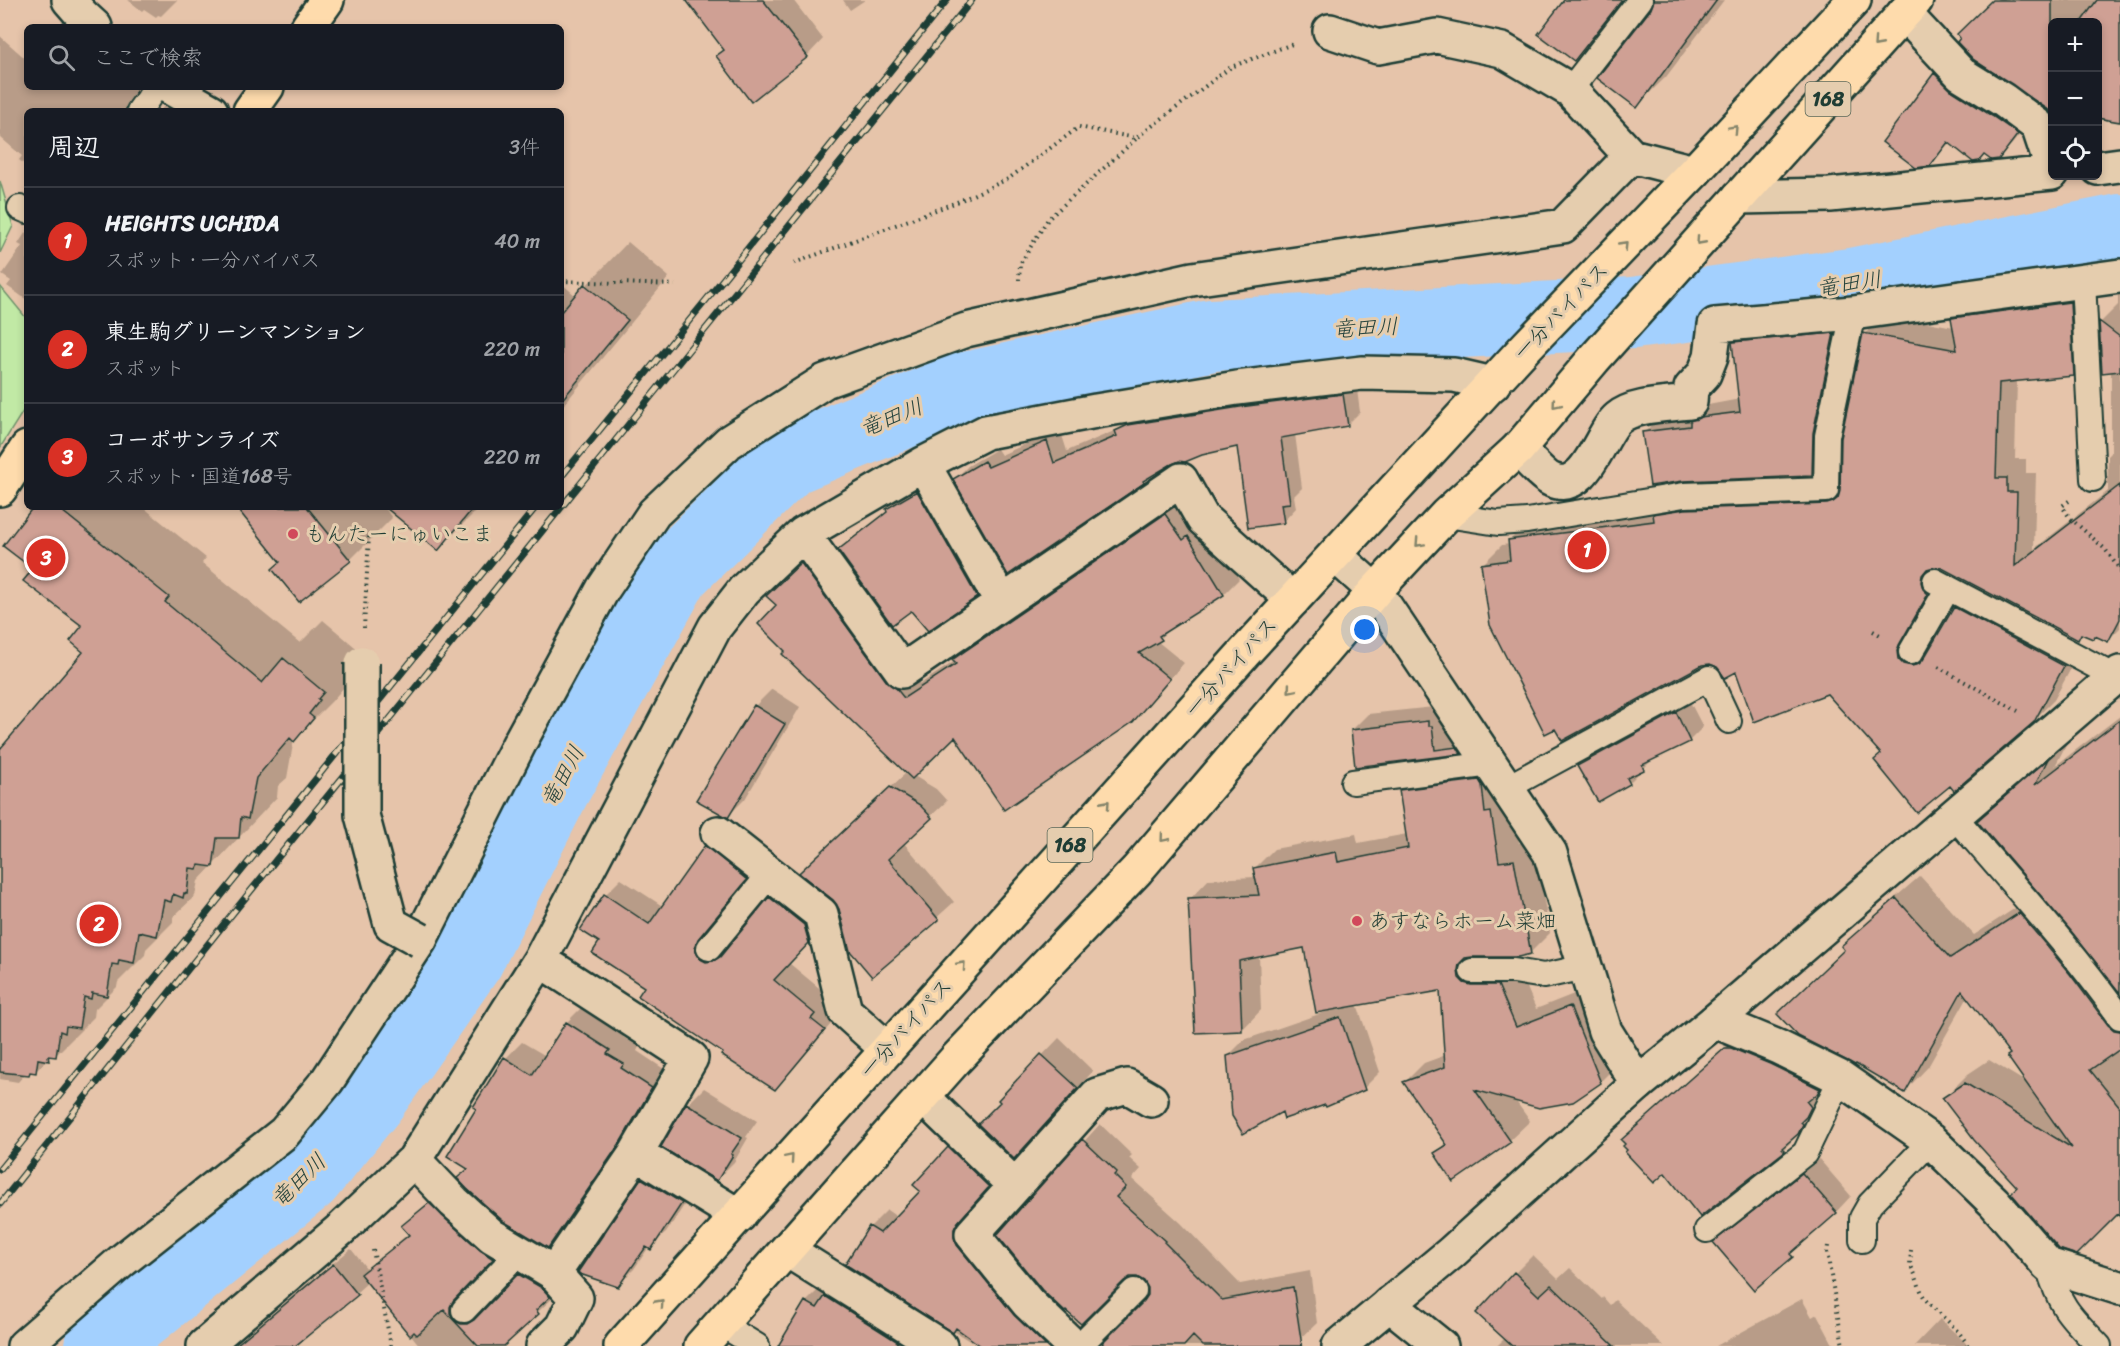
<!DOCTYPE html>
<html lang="ja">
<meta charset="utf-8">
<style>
body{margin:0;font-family:Sriracha,"Klee One",sans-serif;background:#20242c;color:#f1f3f6}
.controls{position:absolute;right:18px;top:18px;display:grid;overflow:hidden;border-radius:9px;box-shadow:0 3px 9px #0003}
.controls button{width:54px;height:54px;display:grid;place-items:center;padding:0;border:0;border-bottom:2px solid #363941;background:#171b24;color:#f1f3f6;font:30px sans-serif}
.you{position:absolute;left:1365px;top:630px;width:21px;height:21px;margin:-15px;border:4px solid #fff;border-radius:50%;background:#1a73e8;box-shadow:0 0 0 9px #1a73e833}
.badge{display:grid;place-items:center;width:39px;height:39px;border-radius:50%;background:#d93025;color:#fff;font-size:20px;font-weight:700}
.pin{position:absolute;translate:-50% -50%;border:3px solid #fff;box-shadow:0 2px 6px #0006}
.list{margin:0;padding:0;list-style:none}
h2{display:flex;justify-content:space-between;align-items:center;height:78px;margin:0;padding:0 24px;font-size:26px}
h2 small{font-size:20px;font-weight:400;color:#9ea1a6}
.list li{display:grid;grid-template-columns:39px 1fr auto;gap:18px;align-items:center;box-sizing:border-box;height:108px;padding:0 24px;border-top:2px solid #363941}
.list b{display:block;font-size:22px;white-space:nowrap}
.list p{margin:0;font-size:20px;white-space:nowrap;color:#9ea1a6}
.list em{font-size:20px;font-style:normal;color:#9ea1a6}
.icon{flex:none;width:33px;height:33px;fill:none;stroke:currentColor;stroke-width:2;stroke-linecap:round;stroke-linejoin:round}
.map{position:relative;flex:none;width:2120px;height:1346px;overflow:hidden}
.search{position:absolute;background:#171b24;box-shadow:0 3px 9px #0003;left:24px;top:24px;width:540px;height:66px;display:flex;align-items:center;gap:15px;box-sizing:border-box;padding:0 21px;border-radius:9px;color:#9ea1a6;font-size:22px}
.panel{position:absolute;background:#171b24;box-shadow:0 3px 9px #0003;left:24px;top:108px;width:540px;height:402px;border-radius:9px}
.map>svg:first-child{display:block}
</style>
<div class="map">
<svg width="2120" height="1346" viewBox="0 0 2120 1346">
<rect width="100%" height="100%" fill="#e6c4aa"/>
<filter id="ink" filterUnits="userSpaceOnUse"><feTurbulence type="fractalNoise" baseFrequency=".0167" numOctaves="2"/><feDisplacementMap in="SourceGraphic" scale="12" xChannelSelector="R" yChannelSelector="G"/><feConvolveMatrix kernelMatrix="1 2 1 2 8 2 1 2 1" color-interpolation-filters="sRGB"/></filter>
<g filter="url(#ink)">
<path fill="#c1e9a5" stroke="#70936c" stroke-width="1.5" d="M0,181L13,226L0,253Z
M0,286L27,319V405L0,448Z"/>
<path fill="#0003" d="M128,0H177L161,16L158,15L156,17L144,9L142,11Z
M688,0H793L823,39L807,56L725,49Z
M843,0H865L850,10Z
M1567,0H1627L1603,30L1574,59Z
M1655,0H1724L1666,77L1636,106Z
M1994,0H2120V120L2098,22H2052V110L2040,101Z
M0,36L27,60V87H142L149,111H27V166L19,160L22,156L0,137Z
M1949,60L2031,119L2013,143L1998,158L1950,142L1930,165L1884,142L1935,74Z
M168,103L186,111H159Z
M27,230V300L7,286L11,281L2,275L22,246L18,244Z
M628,242L669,277L561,408V283L576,296Z
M2089,283L2093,355L2073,374L2017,380L2015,459H2026V473H2036L2034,549L2108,491V456L2111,453V371L2103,372L2101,322L2118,305V296L2120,294V628L2108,640L2096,635L2083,633L2077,639L1941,567L1947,573L1918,624L1923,645L1931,647L1955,608L1974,588L2083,646L2054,700L2033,721L1950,784L1882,754L1828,692L1717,665L1483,564L1502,545L1510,544L1509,541L1529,521L1706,490L1842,485L1865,334L1884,314L1954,327L1953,319L1973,299Z
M1849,318L1828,458L1811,475L1644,433L1660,416L1702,411L1708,405L1740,399L1733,343L1749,327Z
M1356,382L1360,412L1347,425L1295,434L1302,488L1294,496L1296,508L1283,522L1238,446L1179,460L1148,476L1143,482L955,479L968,466L997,449L1001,455L1060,429L1067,451L1119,429L1130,418Z
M932,477L991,581L976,596L928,629L911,608L840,550L855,536L888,510L902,494Z
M1181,499L1204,522L1239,579L1224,594L1176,623L1157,641L1184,663L1132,721L955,735L914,776L936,789L947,801L903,842L954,902L873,975L817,857L907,772L787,651L779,605L783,581L817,549L920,684L955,661L969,645Z
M35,507H143L206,558L202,563L300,643L323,620L361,652L351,679L332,701L294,739L287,778L278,786L277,797L198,881L195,896L173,917V922L146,949L145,955L118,982L117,987L95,1009L94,1017L55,1056L52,1055L36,1071L26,1073L18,1082L0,1079V752L85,652L84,626L35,569Z
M238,507H384L392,518L350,560L281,561Z
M397,507H480L438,549Z
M772,689L800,707L745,799L728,816L699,800L755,706Z
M1689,700L1703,727L1690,740L1655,757L1629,783L1579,766L1592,753Z
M1443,706L1447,710L1451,735L1473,732L1476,736L1460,752L1356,766L1352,730L1368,714Z
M2120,716V1047L2116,1050L2120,1055V1210L2019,1187L1944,1098L1968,1074L1989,1060L2029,1084L2012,1054L1968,996L1928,1067L1905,1091L1843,946L1867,922L1920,876L1974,935L2040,892L1979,821L2003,797L2068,741L2055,766Z
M1498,761L1511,793L1519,843L1533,841L1550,933L1530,953L1478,955L1479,958L1484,964L1518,966L1536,1009L1589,988L1620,1062L1600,1082L1515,1100L1530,1121L1510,1140L1454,1180L1436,1154L1447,1142L1405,1082L1424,1063L1446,1055L1442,989L1357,1004L1380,1072L1364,1088L1326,1103L1283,1110L1228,1056L1244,1040L1328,1011L1306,947L1259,955L1261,1010L1242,1030L1190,899L1209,879L1256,877L1254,869L1274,849L1356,834L1358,843L1407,834L1401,791L1420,771Z
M722,830L762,862L714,921L711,929L723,946H731L770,898L787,882L825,925L789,963L830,997L840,1013L791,1072L774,1088L725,1053L646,986L601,941L605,895L621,879L664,907L706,846Z
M583,1006L626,1033L623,1037L639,1047L637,1051L667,1071L636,1125L565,1229L548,1246L470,1168L506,1058L522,1042L546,1056L567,1022Z
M1747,1028L1827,1082L1819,1112L1803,1127L1804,1129L1784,1149L1701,1215L1665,1170L1623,1140Z
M1059,1038L1093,1071L1031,1141L1000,1099Z
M704,1088L757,1121L746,1137L748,1138L734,1162L717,1179L688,1104Z
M1100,1124L1132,1155L1129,1158L1141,1169L1132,1179L1181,1223L1240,1284L1310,1271L1317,1323L1293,1346H1099L1145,1302L1149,1294V1286L1146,1280L1137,1276H1129L1123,1279L1079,1324L1043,1289L999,1235Z
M966,1132L1005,1169L974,1203L970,1211V1220L1082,1346H992L977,1337L971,1342L847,1264L870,1227L887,1210L897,1217L922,1191L949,1148Z
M1819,1159L1851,1196L1836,1212L1782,1235L1791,1254L1775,1271L1715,1243L1731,1226L1765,1200L1766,1202Z
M658,1164L696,1187L666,1233L649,1247L634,1269L618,1285L643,1179Z
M446,1188L508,1242L469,1283L466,1290V1297L478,1308H485L490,1305L535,1258L554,1297L501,1346H420L368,1282L297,1346H237L297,1292L351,1249L367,1269L409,1233L403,1226Z
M1533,1255L1558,1279L1570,1268L1602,1299L1603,1297L1610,1305L1615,1300L1664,1346H1497L1505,1338L1515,1273Z
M824,1284L915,1324L901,1346H780L806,1302Z
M1802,1299L1812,1317L1817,1314L1834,1346H1716Z
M1940,1319L1968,1345L1967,1346H1914Z"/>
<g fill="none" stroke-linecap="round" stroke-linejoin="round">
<path stroke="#a3d0fe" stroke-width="72" d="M100,1346L307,1177L371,1098L468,959L554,789L675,571L788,460L961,389L1212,335L1633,313L1851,284L2120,230"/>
</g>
<path fill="#cfa094" stroke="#1f3d34" stroke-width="1.5" d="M686,0H763L808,57L751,102L716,56L724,50Z
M1564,0H1622L1574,61L1538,34Z
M1654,0H1717L1637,108L1597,78L1651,9Z
M1992,0H2052V112L1973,59L1957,42L1960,38L1957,34Z
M2097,0H2120V122L2097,118V22H2081Z
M1934,73L1951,90L1992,116L2018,134L1999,159L1991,160L1984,155L1979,161L1973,162L1948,142L1930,166L1916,168L1882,142Z
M584,284L628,320L561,401V312Z
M2070,302L2074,376L1999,383L1996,478H2007V492H2017L2015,566L2120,485V619L2108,642L2095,636L2093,639L2081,634L2078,640L1942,568L1934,567L1927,569L1922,575L1921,582L1923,589L1928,594L1899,645L1897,651L1898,659L1903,664L1912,666L1919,664L1923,660L1954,607L2064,666L2034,722L1954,791L1950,786L1917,813L1874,760L1881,754L1827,694L1754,722L1736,672L1725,678L1717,667L1710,664L1702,665L1562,741L1555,729L1545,734L1490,625L1481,564L1510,560L1508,540L1654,521L1653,514L1685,509L1827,504L1833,502L1838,498L1840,491L1841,438L1863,333L1957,350L1951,318Z
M2099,321L2120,337V371L2102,373Z
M1834,333L1813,433L1812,476L1683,481L1650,486L1642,432L1690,426V421L1700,417L1740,412L1732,342Z
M1343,394L1348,426L1281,438L1290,503L1281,504L1284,523L1248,528L1237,447L1202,455L1185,462L1179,461L1170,465L1143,481L1144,483L1008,575L953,479L984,461L988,467L1047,441L1054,463L1117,436L1115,431L1128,425L1240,407Z
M917,491L977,597L928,631L911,611L892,625L838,550L887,512L886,509Z
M33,507H57L169,597L165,602L262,683L283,658L324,692L318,699L320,700L309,714L314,718L294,742L290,738L256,778L248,819L241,817L239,838H217L213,867L199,865L197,869L190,868L187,894L184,893L183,898L173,894L171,902L164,900L157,936L139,932L134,963L119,960L118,965L112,964L107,996L92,993L91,999L84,997L79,1028L66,1026L65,1033L60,1031L56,1057L48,1056L49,1061L38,1059L36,1073L30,1072L29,1075L0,1072V749L83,652L70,641L82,626L23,581L33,569L3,546Z
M236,507H307L351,561L299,602L272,569L280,562Z
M385,507H474L438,551Z
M1165,514L1183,540L1188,536L1224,595L1159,636L1162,640L1139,653L1170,679L1133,722L1004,810L955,737L912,779L782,654L785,651L758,624L776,605L766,596L801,563L887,682L896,688L904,698L956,664L952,660Z
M754,705L785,724L728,818L696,800Z
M1676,712L1690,742L1642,765L1644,770L1627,778L1630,784L1598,802L1577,766Z
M2120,720V993L2071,931L1977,821L2048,759L2035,785Z
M1428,721V726H1432L1435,750L1457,747L1461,754L1355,767L1351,730Z
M1479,780L1482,785L1485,813L1491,812L1499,862L1514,860L1531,954L1518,957H1472L1465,958L1459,964L1458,970L1459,978L1464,983L1471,985H1498L1516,1027L1570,1006L1601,1083L1573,1102L1539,1108L1475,1090L1511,1142L1453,1182L1434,1153L1447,1145L1403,1082L1445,1067L1440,991L1316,1013L1304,948L1239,961L1242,1031L1195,1033L1188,898L1259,895L1253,868L1336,852L1338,862L1408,848L1399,790Z
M890,787L920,805L932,818L888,859L939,920L872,977L850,951L839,909L833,900L799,873Z
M705,845L747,880L698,939L695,946L696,952L700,959L706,962L713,961L720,957L769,897L804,925L809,943L774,980L815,1014L811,1019L825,1030L775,1090L721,1055L723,1053L638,996L644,987L592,953L599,942L580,930L604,894L649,924Z
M1896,898L1950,958L2019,913L2070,974L2108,1025L2114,1030L2120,1031V1049L2090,1070L2120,1107V1217L2118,1214L2077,1255L2059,1249L2011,1193L2017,1187L1974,1140L1942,1098L1965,1083L2072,1148L2007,1056L2010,1054L1962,991L1905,1093L1856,1064L1855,1065L1798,1036L1777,1014L1844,950L1841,946Z
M1340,1017L1365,1090L1326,1107L1325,1105L1284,1119L1282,1112L1243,1134L1232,1116L1227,1056Z
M566,1022L610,1050L607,1054L624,1064L621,1068L652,1088L620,1143L548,1248L503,1221L467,1189L457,1178L468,1169L447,1156L476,1109L473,1107L504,1057L532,1075Z
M1725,1048H1731L1770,1064L1820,1089L1817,1094L1807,1102L1811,1107L1806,1117L1801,1122L1803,1124L1798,1134L1782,1148L1785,1151L1700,1217L1665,1173L1654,1183L1625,1152L1627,1150L1623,1146L1625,1144L1621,1140Z
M1041,1054L1078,1088L1014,1159L978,1124L1000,1102L998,1100Z
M686,1103L742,1138L731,1154L733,1155L717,1181L661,1147Z
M1082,1139L1117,1172L1114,1175L1126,1187L1116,1197L1165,1241L1164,1242L1222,1300L1293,1287L1302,1346H1203L1193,1336L1184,1346H1105L1102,1343L1144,1301L1148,1295V1288L1144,1281L1137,1277H1130L1124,1281L1081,1324L1066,1311L1065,1312L1042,1290L997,1235Z
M948,1147L989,1187L958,1222L954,1229V1237L957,1245L1014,1315L1046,1346H981L956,1328L953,1333L845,1264L869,1226L880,1233L920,1191L913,1185Z
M1802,1173L1837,1213L1790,1254L1793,1257L1754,1290L1713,1242Z
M641,1178L682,1203L651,1250L646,1247L618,1287L580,1274L578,1272Z
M429,1203L480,1250L493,1259L453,1301L450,1307V1313L455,1321L461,1324H467L474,1320L518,1274L542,1288L550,1297L536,1310L539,1314L504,1346H478L444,1310L417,1335L414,1332L410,1336L360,1274L409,1235L401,1226Z
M333,1264L358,1295L295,1346H235Z
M1514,1272L1539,1296L1551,1285L1614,1346H1512L1476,1313Z
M825,1296L898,1342L896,1346H778L805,1301L817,1308Z"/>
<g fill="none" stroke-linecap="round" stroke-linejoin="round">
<g stroke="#1f3d34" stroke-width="28">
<path id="lane" d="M1570,90L1640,0
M139,111L156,87
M20,208L27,211
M2083,281L2093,479
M1446,515L1498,523L1527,521L1684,495L1826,490L1827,436L1853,313
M1935,581L2116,677
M1911,652L1948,588
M1353,782L1491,764
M1506,788L1709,678L1729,721
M1954,816C2010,882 2070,946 2120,1017
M709,948L770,874
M1472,971H1514L1544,976L1585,967
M1707,1230L1805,1153L1841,1078
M1862,1240V1218L1870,1204L1931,1141
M2048,1265C2059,1307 2070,1316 2099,1346
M464,1310L519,1252
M721,1324L757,1346
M1079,1346L1134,1291"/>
</g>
<g stroke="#1f3d34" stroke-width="38">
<path id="street" d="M69,0L83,16L95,27
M1904,13L1961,74L2003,100L2038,126L2052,168
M1330,31L1378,47L1437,36L1502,50L1570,90L1631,156
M169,87L211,111
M2098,168L2120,165
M1739,197L1830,195L2052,173
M1518,449C1525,456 1544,477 1552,480C1586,495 1600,433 1618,418C1634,404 1670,405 1690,402L1691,388L1704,374L1711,356L1715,325L1853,313L2120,276
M923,464L1002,602
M803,534L902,671L1181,480L1203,519L1293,600
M1335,555L1375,591L1550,853L1605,1031L1638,1084
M718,833L821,914L845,1011L887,1049
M540,960L691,1058L636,1153L554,1273
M1715,1021L1778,1047L1841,1078L1931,1141L1994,1202L2048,1265L2120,1288
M922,1096L1015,1186
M636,1153L739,1216
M414,1160L454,1202L492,1236L554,1273L576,1298L562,1327L543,1346
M787,1250L940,1346
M1389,1304L1441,1346
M24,1346L123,1260L284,1133L327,1081L420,940L521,740L603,589L654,513L729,442L825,381L966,330L1192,279L1563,226L1631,156L1694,172
M204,1346L341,1229L414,1160L540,960L715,627L744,590L803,534L923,464L986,432L1096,411L1237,388L1362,373L1454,375L1493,384
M1073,1346L1028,1303L972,1234L1097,1095L1127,1086L1151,1100"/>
</g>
<g stroke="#1f3d34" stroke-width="38">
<path id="secondary" d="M1339,1346L1451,1253L1638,1084L1715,1021L2120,673"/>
</g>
<g stroke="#1f3d34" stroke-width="38">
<path id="highway" d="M308,27L327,0
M250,111L267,87
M0,489L27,448
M621,1346L1245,652L1525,348L1694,172L1854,0
M701,1346L956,1059L1137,870L1375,591L1446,515L1518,449L1594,359L1916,0"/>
</g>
<path stroke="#1f3d34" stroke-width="4" stroke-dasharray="1.5 4.5" stroke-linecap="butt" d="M794,263L957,202L1008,179L1079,127L1136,138L1231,67L1295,43
M1019,280L1020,264L1048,219L1136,139
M561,281L675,285
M2069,501L2062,506L2070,518L2105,549L2120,570
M364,628L369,535
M1873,631L1882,636
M1938,667L2018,711
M1828,1246L1827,1252L1843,1346
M373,1250L391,1346
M1911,1250L1910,1265C1918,1277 1919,1291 1926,1300C1940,1316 1958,1327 1968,1346"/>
<use href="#lane" stroke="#e5cdae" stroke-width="24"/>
<use href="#street" stroke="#e5cdae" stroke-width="33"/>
<use href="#secondary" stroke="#e5cdae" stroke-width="33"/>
<use href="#highway" stroke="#fedbac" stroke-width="33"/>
<g stroke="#1f3d34" stroke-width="7">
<path id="rail" d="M561,477L716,288L947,0
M0,1169L536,507
M0,1204L224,924L972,0"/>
</g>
<use href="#rail" stroke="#e5cdae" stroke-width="4.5" stroke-dasharray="14" stroke-linecap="butt"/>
<g stroke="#1f3d34" stroke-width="38" stroke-linecap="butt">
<path id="street-bridge" d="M362,663V815L391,924L420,940"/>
</g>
<use href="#street-bridge" stroke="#e5cdae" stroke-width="33"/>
</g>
<defs><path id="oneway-chevron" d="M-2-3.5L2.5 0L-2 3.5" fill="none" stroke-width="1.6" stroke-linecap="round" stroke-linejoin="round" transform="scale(1.5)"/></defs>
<g stroke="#83846a">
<use href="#oneway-chevron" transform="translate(1877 43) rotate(132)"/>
<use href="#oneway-chevron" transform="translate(1734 129) rotate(-47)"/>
<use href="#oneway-chevron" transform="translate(1700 241) rotate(132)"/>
<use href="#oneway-chevron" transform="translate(1624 245) rotate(-46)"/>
<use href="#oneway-chevron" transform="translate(1556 404) rotate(130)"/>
<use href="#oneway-chevron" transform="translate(1419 543) rotate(133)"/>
<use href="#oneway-chevron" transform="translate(1291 689) rotate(130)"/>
<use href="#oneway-chevron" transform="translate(1106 804) rotate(-48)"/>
<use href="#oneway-chevron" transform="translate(1164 838) rotate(130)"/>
<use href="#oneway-chevron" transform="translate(962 965) rotate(-48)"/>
<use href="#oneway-chevron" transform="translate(790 1158) rotate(-49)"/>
<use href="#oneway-chevron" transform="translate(660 1303) rotate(-48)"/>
</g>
</g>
<g fill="#d1495b" stroke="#e5cdae" stroke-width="2">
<circle cx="293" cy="534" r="6"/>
<circle cx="1357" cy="921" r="6"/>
</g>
<g text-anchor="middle" stroke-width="6" stroke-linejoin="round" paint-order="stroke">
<g fill="#e5cdae" stroke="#5a6859" stroke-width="1.5">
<rect x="1805.5" y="82" width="45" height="34" rx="4.5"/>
<rect x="1047.5" y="828" width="45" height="34" rx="4.5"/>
</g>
<g font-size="20" font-weight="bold" fill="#1f3d34">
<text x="1828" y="106">168</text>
<text x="1070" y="852">168</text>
</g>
<g font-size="21" fill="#1f3d34" stroke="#e5cdae">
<text transform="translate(1561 311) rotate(-46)" y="7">一分バイパス</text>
<text transform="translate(1231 667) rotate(-48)" y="7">一分バイパス</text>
<text transform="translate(906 1028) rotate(-48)" y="7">一分バイパス</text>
</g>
<g font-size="21" fill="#1f3d34" stroke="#e5cdae" text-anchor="start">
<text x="305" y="541">もんたーにゅいこま</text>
<text x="1369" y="928">あすならホーム菜畑</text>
</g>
<g font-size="22" font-style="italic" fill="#26443e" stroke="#e5cdae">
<text transform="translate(1849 283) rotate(-9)" y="8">竜田川</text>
<text transform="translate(1365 327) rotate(-3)" y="8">竜田川</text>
<text transform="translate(891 417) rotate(-22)" y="8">竜田川</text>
<text transform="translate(562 776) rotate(-62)" y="8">竜田川</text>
<text transform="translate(298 1180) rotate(-44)" y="8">竜田川</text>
</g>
</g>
</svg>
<div class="controls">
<button>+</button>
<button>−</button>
<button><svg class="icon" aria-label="locate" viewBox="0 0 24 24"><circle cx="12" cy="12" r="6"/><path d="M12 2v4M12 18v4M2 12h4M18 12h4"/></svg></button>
</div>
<div class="you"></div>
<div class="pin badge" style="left:1587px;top:550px">1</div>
<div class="pin badge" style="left:99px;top:924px">2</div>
<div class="pin badge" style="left:46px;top:558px">3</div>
<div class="search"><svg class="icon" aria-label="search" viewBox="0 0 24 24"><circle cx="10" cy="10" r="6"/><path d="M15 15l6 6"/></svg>ここで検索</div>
<section class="panel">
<h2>周辺<small>3件</small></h2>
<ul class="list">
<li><span class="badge">1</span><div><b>HEIGHTS UCHIDA</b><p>スポット · 一分バイパス</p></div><em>40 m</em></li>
<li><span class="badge">2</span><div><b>東生駒グリーンマンション</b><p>スポット</p></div><em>220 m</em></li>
<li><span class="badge">3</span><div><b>コーポサンライズ</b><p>スポット · 国道168号</p></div><em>220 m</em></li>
</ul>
</section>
</div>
